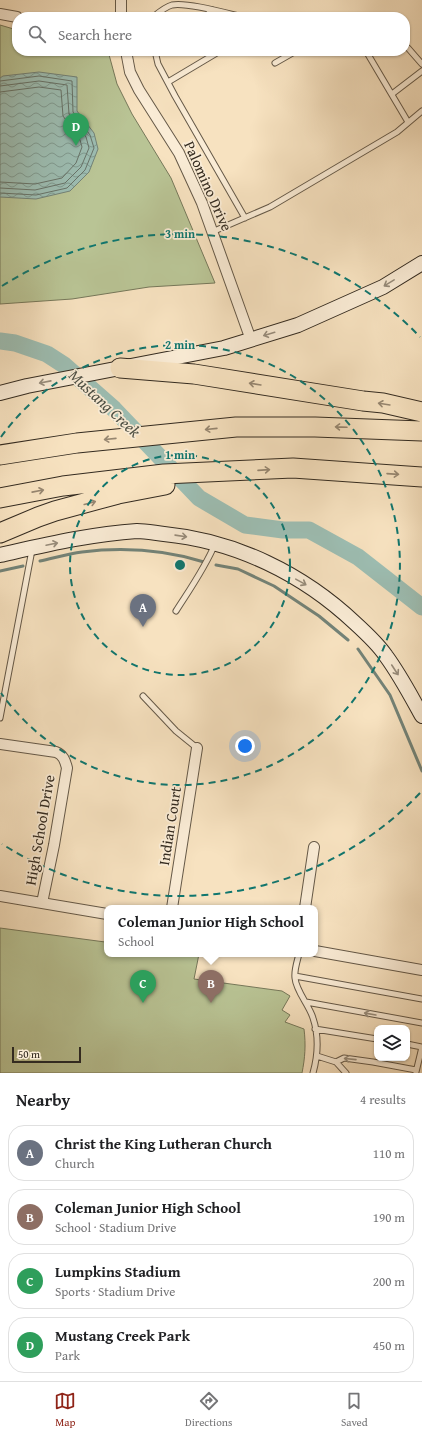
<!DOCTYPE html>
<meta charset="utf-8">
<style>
body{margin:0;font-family:"Gentium Book Plus",serif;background:#f6f6f6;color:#202124}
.controls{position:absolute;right:12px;bottom:12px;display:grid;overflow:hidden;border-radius:8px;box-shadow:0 1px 3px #0004}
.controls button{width:36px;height:36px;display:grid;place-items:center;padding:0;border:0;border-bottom:1px solid #e0e0e0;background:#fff;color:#202124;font:20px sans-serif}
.scale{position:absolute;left:12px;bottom:10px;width:69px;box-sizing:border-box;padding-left:4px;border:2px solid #342b20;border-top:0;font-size:11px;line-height:14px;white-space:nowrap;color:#342b20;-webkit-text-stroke:3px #faecd6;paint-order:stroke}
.you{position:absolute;left:245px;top:746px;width:14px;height:14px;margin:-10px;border:3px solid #fff;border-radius:50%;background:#1a73e8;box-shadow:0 0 0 6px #1a73e833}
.badge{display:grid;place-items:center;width:26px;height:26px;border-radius:50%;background:#8f2418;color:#fff;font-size:13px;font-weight:700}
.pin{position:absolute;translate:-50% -33px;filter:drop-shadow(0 1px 2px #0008)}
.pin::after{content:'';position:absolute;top:21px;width:14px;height:12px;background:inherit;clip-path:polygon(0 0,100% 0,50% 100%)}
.popup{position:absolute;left:104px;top:905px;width:214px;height:52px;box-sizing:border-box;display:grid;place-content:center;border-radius:8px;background:#fff;filter:drop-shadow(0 1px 3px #0005);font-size:13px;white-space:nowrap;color:#757577}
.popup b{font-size:15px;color:#202124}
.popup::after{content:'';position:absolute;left:50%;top:100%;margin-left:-8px;border:8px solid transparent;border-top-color:#fff}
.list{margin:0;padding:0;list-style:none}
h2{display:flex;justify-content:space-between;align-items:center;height:52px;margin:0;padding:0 16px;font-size:17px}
h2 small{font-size:13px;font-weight:400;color:#757577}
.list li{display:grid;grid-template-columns:26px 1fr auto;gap:12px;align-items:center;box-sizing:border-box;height:56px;margin:0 8px 8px;padding:0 8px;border:1px solid #e0e0e0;border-radius:16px}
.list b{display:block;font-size:15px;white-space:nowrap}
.list p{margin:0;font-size:13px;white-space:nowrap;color:#757577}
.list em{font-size:13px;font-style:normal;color:#757577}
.icon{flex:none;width:22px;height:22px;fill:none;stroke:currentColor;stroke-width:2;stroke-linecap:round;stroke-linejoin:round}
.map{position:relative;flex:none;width:422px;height:1073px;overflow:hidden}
.search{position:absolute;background:#fff;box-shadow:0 1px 3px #0004;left:12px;right:12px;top:12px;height:44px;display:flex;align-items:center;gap:10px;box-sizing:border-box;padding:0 14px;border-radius:16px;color:#757577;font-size:15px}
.sheet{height:308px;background:#fff}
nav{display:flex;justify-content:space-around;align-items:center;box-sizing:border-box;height:56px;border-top:1px solid #e0e0e0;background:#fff;font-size:11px;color:#757577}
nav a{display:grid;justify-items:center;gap:2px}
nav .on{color:#8f2418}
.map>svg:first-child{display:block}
</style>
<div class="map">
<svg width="422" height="1073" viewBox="0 0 422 1073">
<defs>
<pattern id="water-waves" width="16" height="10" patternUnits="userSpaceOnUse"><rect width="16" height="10" fill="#9dbeb3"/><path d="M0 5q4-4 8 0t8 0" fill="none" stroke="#819b91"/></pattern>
</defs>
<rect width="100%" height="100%" fill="#f7e2c0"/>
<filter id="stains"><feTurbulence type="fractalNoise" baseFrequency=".005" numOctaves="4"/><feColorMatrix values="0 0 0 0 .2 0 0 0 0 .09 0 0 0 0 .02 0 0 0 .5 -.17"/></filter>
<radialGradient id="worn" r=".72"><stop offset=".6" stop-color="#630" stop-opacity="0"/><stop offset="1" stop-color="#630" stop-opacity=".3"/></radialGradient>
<path fill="#b9c495" stroke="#76785a" d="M0,25L17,30V51H108L117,84L132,114L171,178L215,283L149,287L72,299L0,304Z
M0,928L105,942L107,934V954H199L194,979L282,991L290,996L282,1010L290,1015L285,1022L304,1029C306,1045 305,1058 302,1073H0Z"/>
<path fill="url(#water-waves)" stroke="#738378" d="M39,72L77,77V111L94,133L98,149L89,172L70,191L36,199L0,197V78L3,76Z"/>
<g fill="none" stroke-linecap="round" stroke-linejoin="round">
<path stroke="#68746a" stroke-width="1" d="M0,81L39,76L72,81L73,112L90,135L94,148L85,170L67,188L36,195L0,193
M0,86L39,81L67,85L69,114L86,137L89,148L81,167L65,183L35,190L0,188
M0,92L39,87L61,90L63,116L80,140L82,147L76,163L62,178L35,184L0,182"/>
<path stroke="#738378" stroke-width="3" d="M40,561C54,558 68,554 82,552C123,547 165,550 204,562
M216,565L238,569L274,586L319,616L348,640
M0,571L23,566
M358,649L390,695L422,771"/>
<path stroke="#9dbeb3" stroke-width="17" d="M0,341L15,343L47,354L64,365L114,409L199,498L245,525L283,530H309L358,557L422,607"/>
<g stroke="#655948" stroke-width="7">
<path id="service" d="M153,17C158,13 165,7 172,5C187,2 226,13 243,17
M204,17L213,10
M405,47L408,48L422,64
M155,51L158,64L175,96L245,218
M366,51L408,122
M275,63L296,51
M168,82L220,51
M392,94L422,71
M212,232L270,207L397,132L422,111
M176,611C190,589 205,568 215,544
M143,696L176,731L197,748
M0,718L32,550
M299,954C297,962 294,970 295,978C296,991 309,1005 313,1018C319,1036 318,1055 313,1073
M295,976L422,999
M306,1002L422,1023
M315,1029L377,1039
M407,1044L422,1047
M317,1056L336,1062L346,1073
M336,1062L344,1058L373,1062L416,1070
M416,1072L422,1047"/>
</g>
<g stroke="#655948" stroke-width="12">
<path id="minor" d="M0,14L17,17
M121,17V0
M126,51L130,72L139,90L179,153L202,203L251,340
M0,744L56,752C63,755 65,760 67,768L54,845L42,903
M0,896L107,914
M172,908L197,748
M305,908L314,847
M315,951L422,970"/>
</g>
<g stroke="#342b20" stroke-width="16">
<path id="secondary" d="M0,393L27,386L224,348L298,325L383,287L422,263
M0,555C45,545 91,534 137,531C146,531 155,533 164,534C236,541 303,574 355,623C366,633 378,644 386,656C400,675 411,696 422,716"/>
</g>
<g stroke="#342b20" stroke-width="21">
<path id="motorway" d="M120,368L194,374L363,401L383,403L422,412
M0,455L77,443L236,427H315L422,431
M0,498L63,486L164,474L293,468L422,477
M0,533L38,517L55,511L118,494L165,485"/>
</g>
<use href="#service" stroke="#faecd6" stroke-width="5"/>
<use href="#minor" stroke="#faecd6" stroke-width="10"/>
<use href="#secondary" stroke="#faecd6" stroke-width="14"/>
<use href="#motorway" stroke="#f7e2c0" stroke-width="19"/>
</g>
<defs><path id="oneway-shaft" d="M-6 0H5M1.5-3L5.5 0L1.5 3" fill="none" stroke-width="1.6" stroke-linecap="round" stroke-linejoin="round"/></defs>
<g stroke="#978c7b">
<use href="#oneway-shaft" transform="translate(389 283) rotate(149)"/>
<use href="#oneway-shaft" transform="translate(269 334) rotate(163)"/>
<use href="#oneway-shaft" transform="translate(45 382) rotate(169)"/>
<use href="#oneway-shaft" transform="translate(181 536) rotate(8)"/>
<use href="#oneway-shaft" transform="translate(52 544) rotate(-12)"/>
<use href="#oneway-shaft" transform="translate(301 582) rotate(29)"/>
<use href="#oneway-shaft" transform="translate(395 670) rotate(57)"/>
<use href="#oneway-shaft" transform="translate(370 1014) rotate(-170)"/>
<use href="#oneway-shaft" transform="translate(350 1059) rotate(-174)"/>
</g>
<g stroke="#968670">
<use href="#oneway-shaft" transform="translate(255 384) rotate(-171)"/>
<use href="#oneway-shaft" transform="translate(384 404) rotate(-171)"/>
<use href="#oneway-shaft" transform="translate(341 427) rotate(-178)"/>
<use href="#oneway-shaft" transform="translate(211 429) rotate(174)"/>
<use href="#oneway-shaft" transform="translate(110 439) rotate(174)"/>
<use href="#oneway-shaft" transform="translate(264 470) rotate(-4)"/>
<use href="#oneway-shaft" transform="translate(393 474) rotate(4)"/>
<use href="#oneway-shaft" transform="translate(38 491) rotate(-11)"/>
<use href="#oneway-shaft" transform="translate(90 503) rotate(-15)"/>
</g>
<g fill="none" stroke="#0f766e" stroke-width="2" stroke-dasharray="7 5">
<circle cx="180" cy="565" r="110"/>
<path d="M1 437A220 220 0 1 1 1 693"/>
<path d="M420 793A331 331 0 0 1 2 844M2 286A331 331 0 0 1 420 337"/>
</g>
<g text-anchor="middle" stroke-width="3.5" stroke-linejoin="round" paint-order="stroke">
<g font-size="15" fill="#342b20" stroke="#faecd6">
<text transform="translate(208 186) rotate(66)" y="5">Palomino Drive</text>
<text transform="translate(170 826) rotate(-81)" y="5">Indian Court</text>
<text transform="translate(40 830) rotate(-80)" y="5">High School Drive</text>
</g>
<g font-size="16" font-style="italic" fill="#4e5045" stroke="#faecd6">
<text transform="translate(105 403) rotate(43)" y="6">Mustang Creek</text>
</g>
</g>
<circle cx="180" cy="565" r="6" fill="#0f766e" stroke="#faecd6" stroke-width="2"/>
<g font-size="12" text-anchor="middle" font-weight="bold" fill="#0f766e" stroke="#faecd6" stroke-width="3.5" stroke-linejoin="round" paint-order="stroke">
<text x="180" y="238">3 min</text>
<text x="180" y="349">2 min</text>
<text x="180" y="459">1 min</text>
</g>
<rect width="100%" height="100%" filter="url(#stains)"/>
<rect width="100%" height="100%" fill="url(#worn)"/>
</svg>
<div class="controls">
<button><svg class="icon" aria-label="layers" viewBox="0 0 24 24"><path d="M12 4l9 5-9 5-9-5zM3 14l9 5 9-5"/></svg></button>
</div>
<div class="scale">50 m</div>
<div class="you"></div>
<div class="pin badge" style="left:143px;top:627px;background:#6b7280">A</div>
<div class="pin badge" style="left:211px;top:1003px;background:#8d6e63">B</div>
<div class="popup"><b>Coleman Junior High School</b>School</div>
<div class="pin badge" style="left:143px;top:1003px;background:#2e9e5b">C</div>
<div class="pin badge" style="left:76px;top:146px;background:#2e9e5b">D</div>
<div class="search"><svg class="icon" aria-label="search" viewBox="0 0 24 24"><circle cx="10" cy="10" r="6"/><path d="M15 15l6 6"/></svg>Search here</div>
</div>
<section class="sheet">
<h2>Nearby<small>4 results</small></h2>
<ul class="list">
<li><span class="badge" style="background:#6b7280">A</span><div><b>Christ the King Lutheran Church</b><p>Church</p></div><em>110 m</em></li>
<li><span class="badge" style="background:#8d6e63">B</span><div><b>Coleman Junior High School</b><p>School · Stadium Drive</p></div><em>190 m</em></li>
<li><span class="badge" style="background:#2e9e5b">C</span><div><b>Lumpkins Stadium</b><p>Sports · Stadium Drive</p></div><em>200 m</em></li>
<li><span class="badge" style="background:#2e9e5b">D</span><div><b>Mustang Creek Park</b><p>Park</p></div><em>450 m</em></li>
</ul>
</section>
<nav>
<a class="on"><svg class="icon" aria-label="map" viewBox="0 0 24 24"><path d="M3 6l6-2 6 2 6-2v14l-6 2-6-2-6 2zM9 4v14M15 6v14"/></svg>Map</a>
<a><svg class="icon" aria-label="directions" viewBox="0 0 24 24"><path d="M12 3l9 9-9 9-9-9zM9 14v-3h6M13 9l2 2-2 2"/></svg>Directions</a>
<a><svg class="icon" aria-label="saved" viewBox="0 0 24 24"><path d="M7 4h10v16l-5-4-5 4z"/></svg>Saved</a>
</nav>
